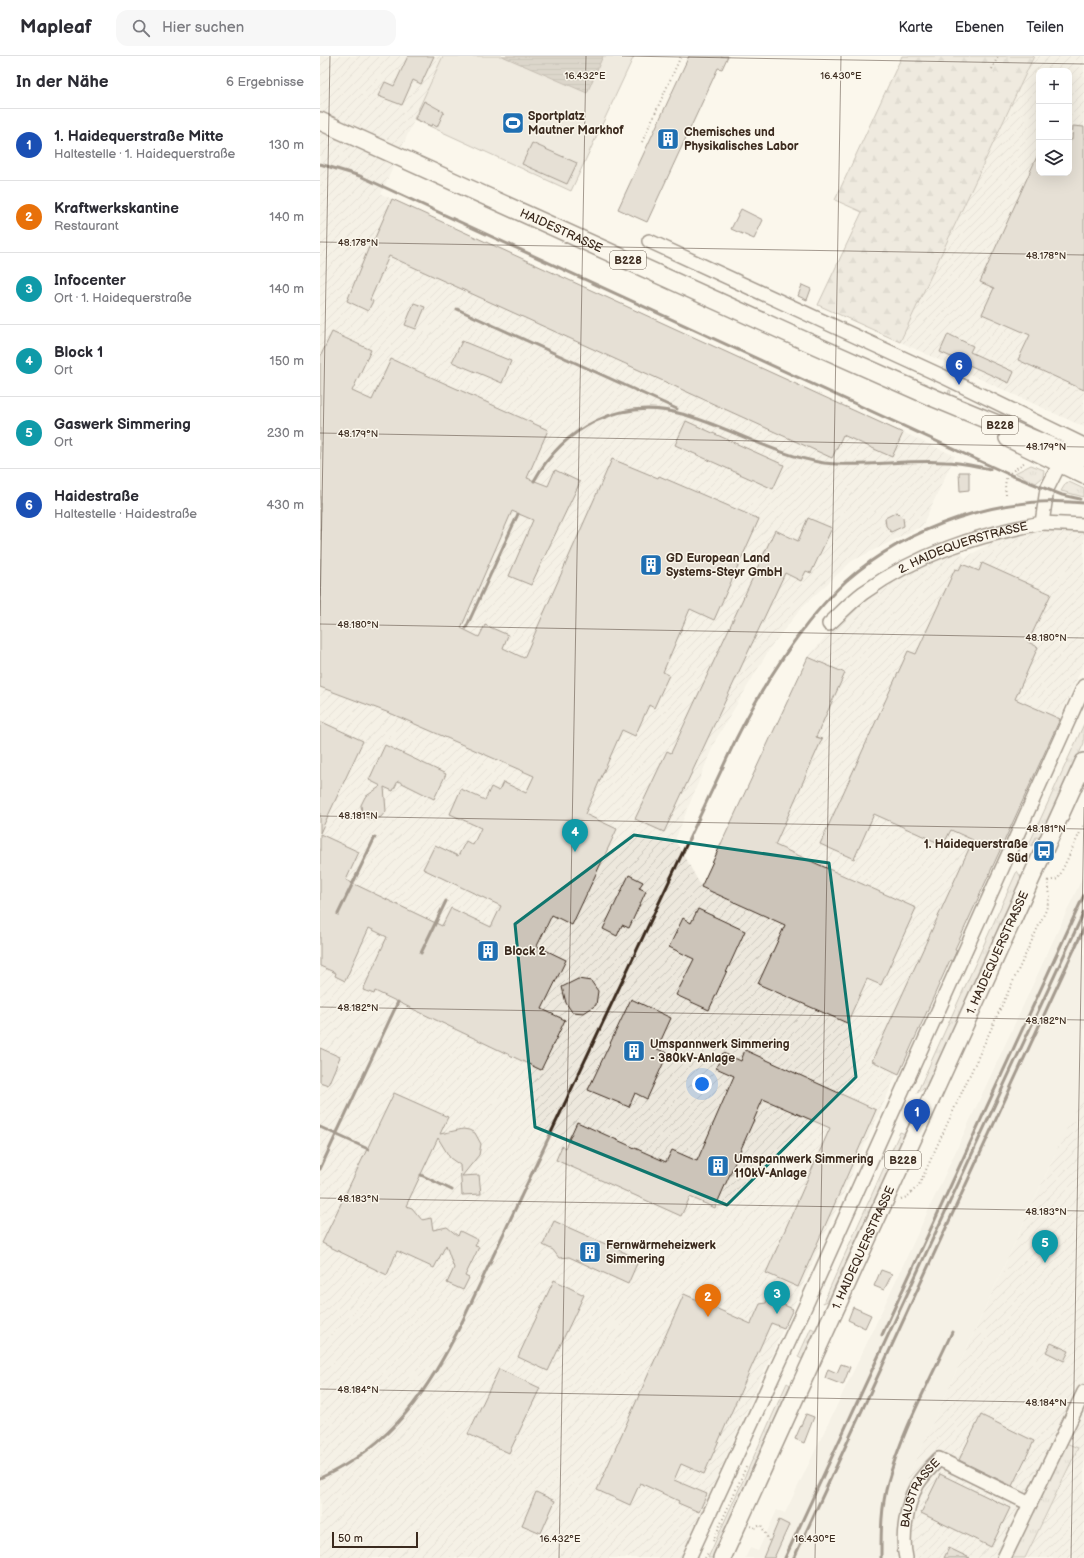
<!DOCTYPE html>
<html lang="de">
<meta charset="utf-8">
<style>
body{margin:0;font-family:"Balsamiq Sans",sans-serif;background:#f7f7f7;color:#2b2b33}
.controls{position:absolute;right:12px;top:12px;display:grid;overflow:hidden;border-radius:8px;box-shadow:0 4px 16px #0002}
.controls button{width:36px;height:36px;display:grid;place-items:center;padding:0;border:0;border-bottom:1px solid #e1e1e2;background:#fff;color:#2b2b33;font:20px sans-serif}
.scale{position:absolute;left:12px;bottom:10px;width:86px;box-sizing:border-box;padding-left:4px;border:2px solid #3b2a1e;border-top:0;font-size:11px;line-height:14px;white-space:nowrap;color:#3b2a1e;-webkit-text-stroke:3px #fbf7ec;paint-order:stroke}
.you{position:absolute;left:382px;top:1028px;width:14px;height:14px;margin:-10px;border:3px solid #fff;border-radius:50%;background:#1a73e8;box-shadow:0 0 0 6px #1a73e833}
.badge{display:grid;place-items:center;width:26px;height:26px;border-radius:50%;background:#1a73e8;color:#fff;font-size:13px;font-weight:700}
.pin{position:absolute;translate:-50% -33px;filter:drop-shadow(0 1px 2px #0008)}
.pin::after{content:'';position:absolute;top:21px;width:14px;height:12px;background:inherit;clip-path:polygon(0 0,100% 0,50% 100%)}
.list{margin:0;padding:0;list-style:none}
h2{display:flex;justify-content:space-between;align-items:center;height:52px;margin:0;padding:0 16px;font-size:17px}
h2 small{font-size:13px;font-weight:400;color:#7c7c81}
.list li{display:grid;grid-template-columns:26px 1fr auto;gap:12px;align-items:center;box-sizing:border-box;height:72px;padding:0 16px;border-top:1px solid #e1e1e2}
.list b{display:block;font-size:15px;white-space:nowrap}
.list p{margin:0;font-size:13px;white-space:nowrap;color:#7c7c81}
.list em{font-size:13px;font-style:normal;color:#7c7c81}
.icon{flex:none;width:22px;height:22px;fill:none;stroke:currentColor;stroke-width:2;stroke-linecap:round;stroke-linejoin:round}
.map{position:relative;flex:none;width:764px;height:1502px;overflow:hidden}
header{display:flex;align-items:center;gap:24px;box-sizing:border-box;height:56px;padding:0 20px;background:#fff;border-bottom:1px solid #e1e1e2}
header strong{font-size:19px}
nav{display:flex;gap:22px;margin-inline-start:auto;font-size:14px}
.search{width:280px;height:36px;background:#f7f7f7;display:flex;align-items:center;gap:10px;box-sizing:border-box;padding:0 14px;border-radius:12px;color:#7c7c81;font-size:15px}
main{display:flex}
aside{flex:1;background:#fff}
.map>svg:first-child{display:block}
</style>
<header>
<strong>Mapleaf</strong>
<div class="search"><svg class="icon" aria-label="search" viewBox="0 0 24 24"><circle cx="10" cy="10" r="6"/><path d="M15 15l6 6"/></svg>Hier suchen</div>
<nav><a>Karte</a><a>Ebenen</a><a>Teilen</a></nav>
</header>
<main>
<aside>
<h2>In der Nähe<small>6 Ergebnisse</small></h2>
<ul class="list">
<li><span class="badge" style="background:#1a4fb4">1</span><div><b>1. Haidequerstraße Mitte</b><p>Haltestelle · 1. Haidequerstraße</p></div><em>130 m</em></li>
<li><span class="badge" style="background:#e8710a">2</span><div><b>Kraftwerkskantine</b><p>Restaurant</p></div><em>140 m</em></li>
<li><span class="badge" style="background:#0f9aa8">3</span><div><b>Infocenter</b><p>Ort · 1. Haidequerstraße</p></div><em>140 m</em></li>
<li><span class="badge" style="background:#0f9aa8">4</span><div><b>Block 1</b><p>Ort</p></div><em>150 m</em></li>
<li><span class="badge" style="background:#0f9aa8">5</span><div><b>Gaswerk Simmering</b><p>Ort</p></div><em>230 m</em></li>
<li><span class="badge" style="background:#1a4fb4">6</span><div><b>Haidestraße</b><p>Haltestelle · Haidestraße</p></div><em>430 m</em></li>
</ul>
</aside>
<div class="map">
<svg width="764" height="1502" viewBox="0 0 764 1502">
<defs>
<pattern id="industrial-furrows" width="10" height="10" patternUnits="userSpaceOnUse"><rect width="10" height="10" fill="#ede8dd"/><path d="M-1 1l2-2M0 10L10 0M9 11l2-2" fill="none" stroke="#ccc7bd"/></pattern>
<pattern id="grass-tufts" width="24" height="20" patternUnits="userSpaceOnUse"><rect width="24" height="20" fill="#dfd9ce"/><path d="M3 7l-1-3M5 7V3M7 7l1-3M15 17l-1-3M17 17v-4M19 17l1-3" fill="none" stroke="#c0bab0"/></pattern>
<pattern id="forest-firs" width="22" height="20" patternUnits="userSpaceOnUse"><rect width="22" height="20" fill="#dfd9ce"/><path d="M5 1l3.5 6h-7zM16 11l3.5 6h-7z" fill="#c0bab0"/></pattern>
<pattern id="water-rules" width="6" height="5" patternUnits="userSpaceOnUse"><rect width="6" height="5" fill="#b6aea2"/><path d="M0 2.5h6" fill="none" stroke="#958e83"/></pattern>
</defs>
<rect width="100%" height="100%" fill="#fbf7ec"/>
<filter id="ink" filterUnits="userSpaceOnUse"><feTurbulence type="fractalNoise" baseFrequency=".025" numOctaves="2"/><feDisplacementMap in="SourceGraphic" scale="8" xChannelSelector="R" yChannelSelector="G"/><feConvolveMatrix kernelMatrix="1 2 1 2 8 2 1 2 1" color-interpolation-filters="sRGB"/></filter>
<g filter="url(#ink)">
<path fill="#ede8dd" d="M764,818V1112L735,1098L584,1430L577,1475L576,1502H425L430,1492L438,1495L457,1454L465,1457L546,1289Z"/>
<path fill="url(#industrial-furrows)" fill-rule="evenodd" d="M0,0H123L61,138L635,400L602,470L532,505L484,549L452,589L395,685L355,784L381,830L488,601L521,563L554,537L588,515L639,493L645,502L679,482L712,475L764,476V607L579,1018L577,1017L361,1502H0Z
M714,0H764V371L580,286ZM719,15H749V117H719Z
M764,1035V1502H576L577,1475L584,1430Z"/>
<path fill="url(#grass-tufts)" stroke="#8d8276" d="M629,334L631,335L630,339L677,360L680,358L693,360L691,366L704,372L713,369L718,371L715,379L628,339Z
M711,409L724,414L723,421L716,427L695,417Z
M749,426L764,433V441L741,435L746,427Z
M764,668V687L720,782L716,781L712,790L709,788Z
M697,815L701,821L700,827L606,1031L597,1037Z
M580,1076L585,1078L508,1245L503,1247Z
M491,1272L495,1274L482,1303L478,1301Z
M467,1327L470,1329L468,1334L392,1502H388Z
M746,1387L758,1392L705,1502H690Z"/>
<path fill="url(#forest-firs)" stroke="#8d8276" d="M582,0H714L580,286L498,249L542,156L515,144Z"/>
<path fill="#dfd9ce" stroke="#8d8276" d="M123,0H314L251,135L94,63Z"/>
<path fill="url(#water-rules)" stroke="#85796d" d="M182,0H283L267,37Z"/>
<path fill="#ccc4b9" stroke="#3b2a1e" d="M88,0H114L101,28L93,24L82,49L58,40L65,26L74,30Z
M369,0H408L402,13L398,12L327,166L298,153Z
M104,45L124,56L117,71L112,68L111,70L95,63Z
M753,70L764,71V334L698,304L710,279L662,258L674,232L660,226L719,96V117H749V84H752Z
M212,87L257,107L247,128L202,108Z
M72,143L583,377L572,401L523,379L512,402L69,200L50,244L53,245L48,255L27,245L49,191H51Z
M421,153L443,164L434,183L411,173Z
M482,229L491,233L487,244L478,240Z
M94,247L105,251L96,273L85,269Z
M12,276L51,294L32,335L52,344L71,303L228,374L207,422L228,430L235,414L260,426L211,529L189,520L213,464L192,455L141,572L159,581L165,569L188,579L183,592L204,602L292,403L338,422L339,420L439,463L394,564L370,553L343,616L349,619L334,652L329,649L315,680L302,674L265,758L297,773L252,869L232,859L217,890L246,904L222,953L245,964L221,1014L55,935L54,938L43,934L67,881L49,872L25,925L15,920L16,917L0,910V778L39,796L26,824L122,870L131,852L171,871L181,850L103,813L115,789L138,800L146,785L153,789L161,772L130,758L141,733L165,744L171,731L179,735L183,726L206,737L214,720L72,658L0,631V301Z
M628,278L653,290L650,296L694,316L689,327L620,296Z
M142,285L191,305L182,327L132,306Z
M366,365L464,409L453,433L355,389Z
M639,416H649V434L640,435Z
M577,456L583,462L584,470L571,476L566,470L565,462Z
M488,462L512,472L491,517L486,515L481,525L465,517L344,776L315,763L347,695L351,697L455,474L478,485Z
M662,507L731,538L708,586L718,591L695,643L740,663L635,893L637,894L632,905L630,904L579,1018L552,1005L653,784L631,774L623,789L554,758L534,803L500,788L588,595L596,598L635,513L639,514L642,508L659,515Z
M488,601L525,617L496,681L502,683L455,789L596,852L561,929L547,923L527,967L438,928L465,869L381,831Z
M0,665L43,685L0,777Z
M65,689L126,718L114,743L78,725L73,735L64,731L66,755L61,761L53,764L49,763L42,757L41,749L45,741L61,730L49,724Z
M309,819L323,826L319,832L326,835L309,872L302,869L297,880L283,873Z
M378,853L425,875L389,954L356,939L374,903L349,891L363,862L371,867Z
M258,923L271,925L278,935L276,949L264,957L252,956L246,947L242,931Z
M311,943L351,962L337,993L348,997L327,1043L315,1037L309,1051L268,1034Z
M0,992L20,1001L8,1029L0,1026Z
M425,994L556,1054L478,1231L446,1217L510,1072L443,1043L395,1152L370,1141L361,1160L236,1104L242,1090L245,1092L257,1066L346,1106L352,1094L377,1105L414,1020L396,1012L403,997L421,1005Z
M74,1037L128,1061L120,1078L143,1073L149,1074L155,1077L161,1088L159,1099L142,1120L159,1119L161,1138L142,1139L140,1109L130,1102L118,1082L86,1150L92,1152L102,1164L111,1162L113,1174L127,1171L138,1180L140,1175L158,1184L155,1190L159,1191L145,1220L149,1222L143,1234L127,1227L134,1212L126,1189L114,1212L77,1195L67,1219L2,1187Z
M234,1165L319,1203L308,1228L249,1201L239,1202L233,1194L223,1189Z
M561,1214L572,1218L564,1234L554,1230Z
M234,1224L264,1239L228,1315L198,1301Z
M364,1238L431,1268L440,1248L446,1247L448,1242L473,1253L464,1272L451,1267L384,1418L361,1408L354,1424L387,1438L379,1456L358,1447L359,1445L320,1427L310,1449L277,1434Z
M533,1251L551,1259L545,1272L528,1264Z
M731,1287L749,1295L744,1305L726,1296Z
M521,1308L530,1311L523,1329L505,1322L508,1313L517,1317Z
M179,1313L220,1332L189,1397L148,1378Z
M486,1358L494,1361L484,1387L475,1383Z
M661,1359L714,1385L692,1430L639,1404Z
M620,1418L690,1452L671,1491L601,1457Z
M216,1436L235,1445L221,1477L202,1469Z
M459,1464L469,1469L454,1502H443Z
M629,1492L650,1502H624Z"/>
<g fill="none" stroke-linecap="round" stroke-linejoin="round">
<g stroke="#3b2a1e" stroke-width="16">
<g id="minor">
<path d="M329,185L624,321L764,389"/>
<path d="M722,467L764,469"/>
<path id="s1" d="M509,568C520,558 531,546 543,537C597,498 657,479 722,467L727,433L744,399"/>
<path d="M369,1502L485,1251L764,630"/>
<path id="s2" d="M586,1502C581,1482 587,1447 597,1429C603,1419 611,1411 619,1403L710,1448"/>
<path d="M684,1502L764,1336"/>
</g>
</g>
<g stroke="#3b2a1e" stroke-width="20">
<g id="major">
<path id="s3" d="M0,65L472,279L614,342L745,396L764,401"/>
<path d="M688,382L764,419"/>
<path id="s4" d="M402,1502L764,706"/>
</g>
</g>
<path stroke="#3b2a1e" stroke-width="2" stroke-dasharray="1 3" stroke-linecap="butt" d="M672,13L678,0
M322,86L361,0
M686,439L685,429L687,419L705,406
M728,825L738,823L764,768
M581,1143L587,1141L599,1129L726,854L730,840L728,825L725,823
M431,1470L434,1472L441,1469L449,1485
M393,1485L427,1409
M385,1502L389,1495"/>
<use href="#minor" stroke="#fbf7ec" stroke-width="13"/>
<use href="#major" stroke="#fbf7ec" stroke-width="17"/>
<path stroke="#3b2a1e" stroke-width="3" d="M0,108L40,120L688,418L742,439L760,443
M137,253L357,353
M214,425C244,371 300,341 362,358C410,371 453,399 504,407C544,412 585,403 625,406C640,406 655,410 670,413
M146,572L198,458
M18,858L55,781
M101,897L126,845
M0,1071L48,1093
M0,1113L78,946
M101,1119L132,1134
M562,1279L764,839
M0,1422C72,1390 110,1333 143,1264L416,683C443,629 482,566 526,525C588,470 682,438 764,447
M465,1502L764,856
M474,1502L764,872
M561,1502C561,1476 561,1451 568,1426C582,1374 610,1325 632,1276"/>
</g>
</g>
<path d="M0 0H764V1502H0ZM314,779L509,807L536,1021L407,1149L215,1071L195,868Z" fill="#fbf7ec" fill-opacity=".55" fill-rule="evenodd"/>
<path fill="none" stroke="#0f766e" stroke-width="3" stroke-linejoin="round" d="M314,779L509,807L536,1021L407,1149L215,1071L195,868Z"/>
<path fill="none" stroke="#3b2a1e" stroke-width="1" stroke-opacity="0.45" d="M302,0L764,8M0,186L764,199M0,377L764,391M0,560L10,0M0,568L764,582M0,760L764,773M0,951L764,964M0,1142L764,1155M0,1333L764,1347M239,1502L266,0M495,1502L521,0M751,1502L764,751"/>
<defs>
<g id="stadium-square" transform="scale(1.15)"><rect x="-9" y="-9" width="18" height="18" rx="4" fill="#1f6fb2" stroke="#fbf7ec"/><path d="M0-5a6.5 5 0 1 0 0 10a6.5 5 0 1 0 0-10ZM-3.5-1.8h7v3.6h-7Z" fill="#fff"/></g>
<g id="building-square" transform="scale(1.15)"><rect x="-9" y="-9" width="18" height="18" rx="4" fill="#1f6fb2" stroke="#fbf7ec"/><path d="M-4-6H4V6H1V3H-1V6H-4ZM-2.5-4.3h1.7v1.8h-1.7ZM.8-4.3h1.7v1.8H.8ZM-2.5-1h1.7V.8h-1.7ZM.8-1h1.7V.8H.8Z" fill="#fff"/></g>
<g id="bus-square" transform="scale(1.15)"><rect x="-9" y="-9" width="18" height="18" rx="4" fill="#1f6fb2" stroke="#fbf7ec"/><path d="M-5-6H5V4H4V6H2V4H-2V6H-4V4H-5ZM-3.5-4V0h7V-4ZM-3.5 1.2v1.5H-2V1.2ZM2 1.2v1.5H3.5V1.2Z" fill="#fff"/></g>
</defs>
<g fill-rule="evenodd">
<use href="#stadium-square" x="193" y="67"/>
<use href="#building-square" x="348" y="83"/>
<use href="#building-square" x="331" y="509"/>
<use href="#bus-square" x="724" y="795"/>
<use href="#building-square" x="168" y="895"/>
<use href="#building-square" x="314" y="995"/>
<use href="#building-square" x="398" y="1110"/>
<use href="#building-square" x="270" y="1196"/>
</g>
<g text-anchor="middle" stroke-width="3" stroke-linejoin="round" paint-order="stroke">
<g fill="#fbf7ec" stroke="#75685c" stroke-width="1">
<rect x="290" y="195" width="36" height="18" rx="3"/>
<rect x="662" y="360" width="36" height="18" rx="3"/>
<rect x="565" y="1095" width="36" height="18" rx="3"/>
</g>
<g font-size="11" font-weight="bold" fill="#3b2a1e">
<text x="308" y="208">B228</text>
<text x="680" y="373">B228</text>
<text x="583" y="1108">B228</text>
</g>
<g font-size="12" font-weight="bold" fill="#3b2a1e" stroke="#fbf7ec" text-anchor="start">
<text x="208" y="64">Sportplatz<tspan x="208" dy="14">Mautner Markhof</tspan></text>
<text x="364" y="80">Chemisches und<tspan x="364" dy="14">Physikalisches Labor</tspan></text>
<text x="346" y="506">GD European Land<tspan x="346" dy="14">Systems-Steyr GmbH</tspan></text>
<text x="708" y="792" text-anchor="end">1. Haidequerstraße<tspan x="708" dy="14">Süd</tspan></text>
<text x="184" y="899">Block 2</text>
<text x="330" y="992">Umspannwerk Simmering<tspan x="330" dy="14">- 380kV-Anlage</tspan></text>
<text x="414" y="1107">Umspannwerk Simmering<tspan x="414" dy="14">110kV-Anlage</tspan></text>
<text x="286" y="1193">Fernwärmeheizwerk<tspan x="286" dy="14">Simmering</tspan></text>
</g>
<g font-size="12" fill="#3b2a1e" stroke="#fbf7ec">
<text dy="4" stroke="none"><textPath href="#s3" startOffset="265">HAIDESTRASSE</textPath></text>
<text dy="4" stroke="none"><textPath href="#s1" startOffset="157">2. HAIDEQUERSTRASSE</textPath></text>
<text dy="4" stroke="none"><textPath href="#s4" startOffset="665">1. HAIDEQUERSTRASSE</textPath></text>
<text dy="4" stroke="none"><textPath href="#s4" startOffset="341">1. HAIDEQUERSTRASSE</textPath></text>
<text dy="4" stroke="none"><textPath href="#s2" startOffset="69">BAUSTRASSE</textPath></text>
</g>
</g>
<g font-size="10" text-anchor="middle" fill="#3b2a1e" stroke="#fbf7ec" stroke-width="3" stroke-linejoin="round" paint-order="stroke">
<text x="265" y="23">16.432°E</text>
<text x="521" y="23">16.430°E</text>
<text x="38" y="190">48.178°N</text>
<text x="726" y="203">48.178°N</text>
<text x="38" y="381">48.179°N</text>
<text x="726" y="394">48.179°N</text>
<text x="38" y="572">48.180°N</text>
<text x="726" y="585">48.180°N</text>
<text x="38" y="763">48.181°N</text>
<text x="726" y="776">48.181°N</text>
<text x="38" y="955">48.182°N</text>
<text x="726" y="968">48.182°N</text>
<text x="38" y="1146">48.183°N</text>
<text x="726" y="1159">48.183°N</text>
<text x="38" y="1337">48.184°N</text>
<text x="726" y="1350">48.184°N</text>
<text x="240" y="1486">16.432°E</text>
<text x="495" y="1486">16.430°E</text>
</g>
</svg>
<div class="controls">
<button>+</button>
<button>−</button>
<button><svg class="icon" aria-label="layers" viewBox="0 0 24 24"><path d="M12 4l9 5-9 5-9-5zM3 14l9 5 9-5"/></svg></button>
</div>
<div class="scale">50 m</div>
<div class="you"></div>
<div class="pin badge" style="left:597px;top:1076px;background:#1a4fb4">1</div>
<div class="pin badge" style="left:388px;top:1261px;background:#e8710a">2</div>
<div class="pin badge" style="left:457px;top:1258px;background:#0f9aa8">3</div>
<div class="pin badge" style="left:255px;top:796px;background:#0f9aa8">4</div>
<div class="pin badge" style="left:725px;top:1207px;background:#0f9aa8">5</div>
<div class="pin badge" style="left:639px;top:329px;background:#1a4fb4">6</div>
</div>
</main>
